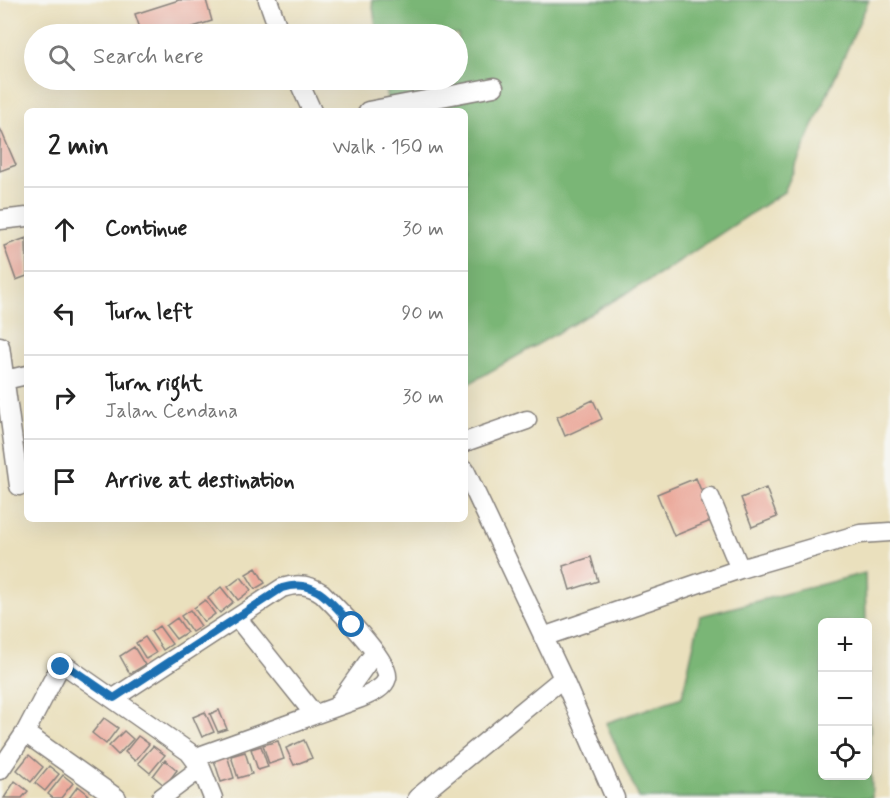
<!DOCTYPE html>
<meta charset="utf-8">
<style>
body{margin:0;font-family:Mynerve,sans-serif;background:#f2f2f2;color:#222}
.controls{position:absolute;right:18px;bottom:18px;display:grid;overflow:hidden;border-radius:9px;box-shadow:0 6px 24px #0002}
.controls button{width:54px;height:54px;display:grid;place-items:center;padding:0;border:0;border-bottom:2px solid #e0e0e0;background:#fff;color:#222;font:30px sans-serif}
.stop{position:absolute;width:18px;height:18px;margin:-14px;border:4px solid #1f6fb2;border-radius:50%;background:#fff}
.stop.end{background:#1f6fb2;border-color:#fff;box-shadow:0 2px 6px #0008}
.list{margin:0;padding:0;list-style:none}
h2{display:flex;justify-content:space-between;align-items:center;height:78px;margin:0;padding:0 24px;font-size:26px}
h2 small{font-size:20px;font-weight:400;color:#767676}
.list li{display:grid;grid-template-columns:39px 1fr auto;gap:18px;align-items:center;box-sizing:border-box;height:84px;padding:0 24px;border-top:2px solid #e0e0e0}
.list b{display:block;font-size:22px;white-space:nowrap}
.list p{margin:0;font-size:20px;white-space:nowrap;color:#767676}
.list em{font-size:20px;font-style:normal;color:#767676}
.icon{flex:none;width:33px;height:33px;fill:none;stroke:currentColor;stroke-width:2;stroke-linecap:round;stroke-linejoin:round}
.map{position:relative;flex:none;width:890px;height:798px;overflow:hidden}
.search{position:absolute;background:#fff;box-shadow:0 6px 24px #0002;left:24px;top:24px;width:444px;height:66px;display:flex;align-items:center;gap:15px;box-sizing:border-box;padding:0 21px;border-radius:33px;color:#767676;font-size:22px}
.panel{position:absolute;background:#fff;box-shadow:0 6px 24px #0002;left:24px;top:108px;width:444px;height:414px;border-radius:9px}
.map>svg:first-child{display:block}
</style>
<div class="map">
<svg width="890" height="798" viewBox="0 0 890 798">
<rect width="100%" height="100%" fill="#f6f6f2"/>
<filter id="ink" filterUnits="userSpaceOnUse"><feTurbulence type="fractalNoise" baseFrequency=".0167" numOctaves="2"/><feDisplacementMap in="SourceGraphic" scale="12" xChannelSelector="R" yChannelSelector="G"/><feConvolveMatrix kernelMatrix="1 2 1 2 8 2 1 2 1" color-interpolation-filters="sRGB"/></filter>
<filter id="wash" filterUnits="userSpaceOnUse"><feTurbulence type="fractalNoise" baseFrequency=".008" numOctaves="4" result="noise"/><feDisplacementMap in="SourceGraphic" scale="24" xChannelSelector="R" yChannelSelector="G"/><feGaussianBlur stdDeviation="1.35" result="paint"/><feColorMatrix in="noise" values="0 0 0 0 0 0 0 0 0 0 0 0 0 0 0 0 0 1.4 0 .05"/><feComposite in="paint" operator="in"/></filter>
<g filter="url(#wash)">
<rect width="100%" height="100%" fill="#eae0bd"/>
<path fill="#7ab676" stroke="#4e6c58" stroke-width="1.5" d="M372,0H869L784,192L658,275L465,386V111H390L383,80H458V34H377Z
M865,573L866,622H822V776H868V661L872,798H639L606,723L682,697L700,616Z"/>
<g id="blocks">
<path fill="#ebaa9c" d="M179,0H206L212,21L171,34H142L135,14Z
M0,128L16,165L0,171Z
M26,238L27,276L16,280L4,246Z
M593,400L602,419L565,436L557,417Z
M696,478L713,520L674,536L657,494Z
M766,488L777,517L752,527L741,498Z
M591,557L598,581L570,590L563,566Z
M256,568L265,583L255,589L246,574Z
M241,577L251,590L238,600L228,587Z
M221,587L233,602L220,613L208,598Z
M205,600L215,614L204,622L194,608Z
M190,610L201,626L192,632L181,616Z
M177,618L187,632L176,639L166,626Z
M159,626L172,644L163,650L151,632Z
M145,637L156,653L146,659L136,643Z
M134,647L145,665L130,674L120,656Z
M219,710L227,729L218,732L210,714Z
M205,712L214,732L202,737L193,717Z
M104,718L118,728L106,744L92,733Z
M124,731L133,739L118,755L109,746Z
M138,736L149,744L135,761L125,752Z
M304,740L312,758L294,765L286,748Z
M278,741L284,759L269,764L263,745Z
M153,746L165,755L150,773L138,763Z
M261,746L268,767L258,770L251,749Z
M245,752L252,774L238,778L231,756Z
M29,755L43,767L31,782L17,770Z
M227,755L234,778L221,782L214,760Z
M165,760L177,770L165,786L153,776Z
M49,766L59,774L45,791L35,783Z
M63,775L73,783L61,798H53L48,794Z
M15,781L28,791L22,798H4Z
M78,786L88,794L84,798H69Z"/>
</g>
</g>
<g filter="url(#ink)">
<use href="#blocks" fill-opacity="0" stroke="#86817c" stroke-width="1.5"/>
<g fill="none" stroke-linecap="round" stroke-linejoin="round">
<g stroke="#86817c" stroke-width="21">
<path id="minor" d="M268,0L280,34
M298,80L312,111
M368,111L494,87
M0,220L27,217
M0,346L19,486
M5,380L27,375
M465,442L527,420
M465,470L563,678L615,798
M710,497L740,569
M238,619L314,714
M543,637L740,569L860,534L890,532
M114,698L282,588C297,583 309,584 322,593C335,606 391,662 387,678C384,689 370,694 361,698L194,758
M336,707L375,652
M25,733L117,798
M0,770L25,733L58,670L66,666L189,752L201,768L213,798
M161,798L201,768
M417,798L563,678"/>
</g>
<use href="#minor" stroke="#fff" stroke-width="18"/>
</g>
</g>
<g fill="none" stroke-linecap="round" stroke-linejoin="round" filter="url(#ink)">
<path stroke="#1f6fb2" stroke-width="8" d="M61,667L72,669L114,698L282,588C315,577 331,602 352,625"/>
</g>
</svg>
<div class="controls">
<button>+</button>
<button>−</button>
<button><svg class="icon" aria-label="locate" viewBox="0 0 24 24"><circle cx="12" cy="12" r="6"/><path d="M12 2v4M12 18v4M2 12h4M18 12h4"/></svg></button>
</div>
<div class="stop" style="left:352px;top:625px"></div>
<div class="stop end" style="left:61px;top:667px"></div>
<div class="search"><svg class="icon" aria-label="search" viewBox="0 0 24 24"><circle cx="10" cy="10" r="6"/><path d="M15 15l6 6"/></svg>Search here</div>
<section class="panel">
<h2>2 min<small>Walk · 150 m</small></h2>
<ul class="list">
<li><svg class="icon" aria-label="ahead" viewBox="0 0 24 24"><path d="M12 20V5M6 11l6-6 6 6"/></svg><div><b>Continue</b></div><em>30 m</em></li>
<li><svg class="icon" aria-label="left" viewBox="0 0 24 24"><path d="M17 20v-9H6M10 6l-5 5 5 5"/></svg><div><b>Turn left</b></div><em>90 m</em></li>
<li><svg class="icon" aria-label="right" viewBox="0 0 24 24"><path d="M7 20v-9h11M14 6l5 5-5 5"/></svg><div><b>Turn right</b><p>Jalan Cendana</p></div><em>30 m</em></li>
<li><svg class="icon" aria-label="arrive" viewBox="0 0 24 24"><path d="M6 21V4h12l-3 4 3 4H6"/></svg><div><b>Arrive at destination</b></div></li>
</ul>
</section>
</div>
